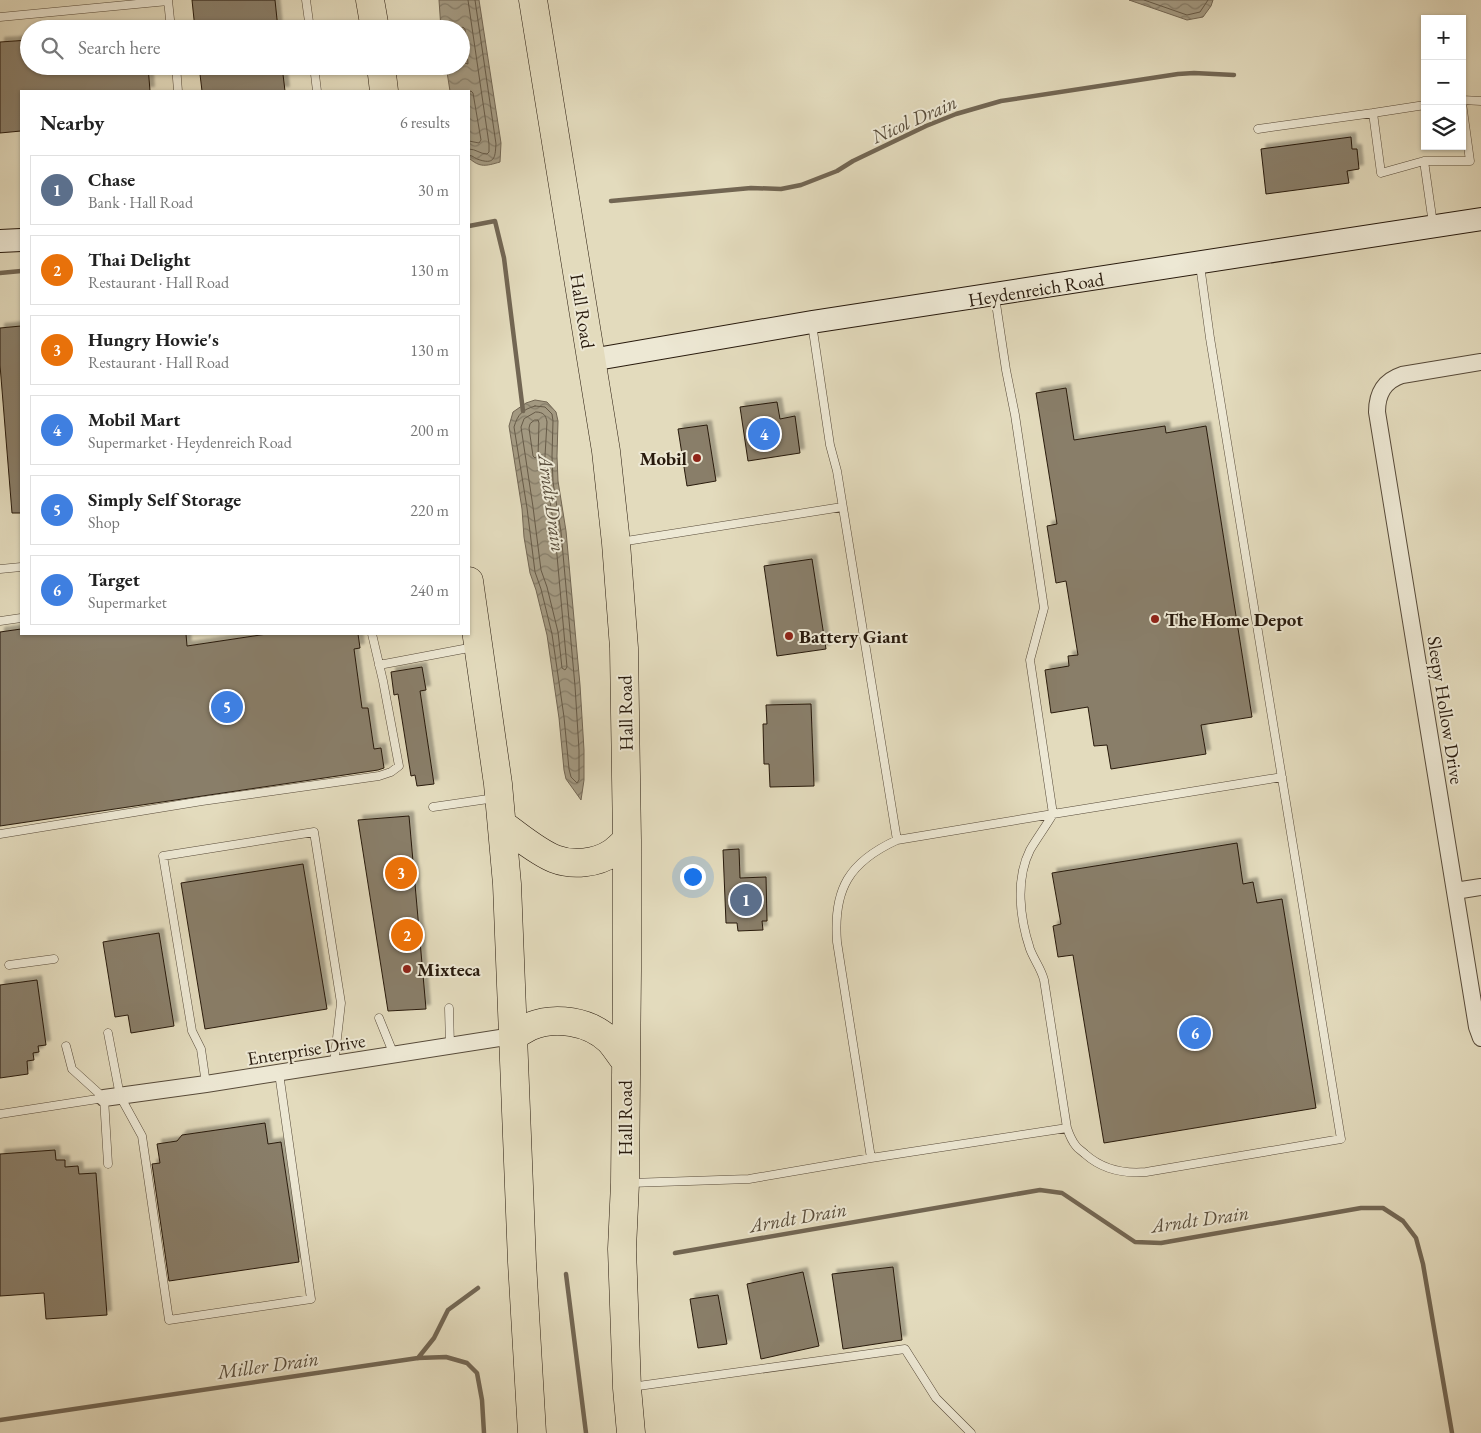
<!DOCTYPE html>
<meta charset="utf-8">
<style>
body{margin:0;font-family:"EB Garamond",serif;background:#f2f2f2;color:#222}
.controls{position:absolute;right:15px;top:15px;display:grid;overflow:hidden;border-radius:0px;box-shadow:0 1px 4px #0004}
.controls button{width:45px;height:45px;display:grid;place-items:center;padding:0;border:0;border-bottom:1px solid #e0e0e0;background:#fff;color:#222;font:25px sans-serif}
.you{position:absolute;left:692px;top:876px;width:18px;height:18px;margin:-12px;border:4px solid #fff;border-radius:50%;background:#1a73e8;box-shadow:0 0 0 8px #1a73e833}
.badge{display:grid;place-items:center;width:32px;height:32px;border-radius:50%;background:#8f2418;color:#fff;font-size:16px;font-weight:700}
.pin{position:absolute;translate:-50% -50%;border:2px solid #fff;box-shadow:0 1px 5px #0006}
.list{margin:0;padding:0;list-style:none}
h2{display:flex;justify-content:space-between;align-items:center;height:65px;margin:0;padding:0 20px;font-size:21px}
h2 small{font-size:16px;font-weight:400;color:#767676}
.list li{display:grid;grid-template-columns:32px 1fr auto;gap:15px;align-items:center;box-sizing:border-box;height:70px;margin:0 10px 10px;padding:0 10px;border:1px solid #e0e0e0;border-radius:0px}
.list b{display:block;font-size:19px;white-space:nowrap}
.list p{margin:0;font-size:16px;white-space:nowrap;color:#767676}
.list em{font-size:16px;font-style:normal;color:#767676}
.icon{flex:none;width:28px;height:28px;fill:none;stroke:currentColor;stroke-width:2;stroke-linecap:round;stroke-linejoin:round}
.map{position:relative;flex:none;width:1481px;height:1433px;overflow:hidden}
.search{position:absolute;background:#fff;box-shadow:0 1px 4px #0004;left:20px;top:20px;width:450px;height:55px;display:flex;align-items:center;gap:12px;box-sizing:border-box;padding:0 18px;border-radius:28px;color:#767676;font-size:19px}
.panel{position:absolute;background:#fff;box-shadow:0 1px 4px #0004;left:20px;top:90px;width:450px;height:545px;border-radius:0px}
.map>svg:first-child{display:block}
</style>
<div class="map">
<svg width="1481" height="1433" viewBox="0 0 1481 1433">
<defs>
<pattern id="water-waves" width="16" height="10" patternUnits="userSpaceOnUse" patternTransform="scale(1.25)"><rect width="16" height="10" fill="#a39981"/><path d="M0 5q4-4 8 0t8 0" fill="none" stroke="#857c68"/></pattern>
<filter id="shadow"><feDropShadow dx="4.5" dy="-4.5" stdDeviation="1" flood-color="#0004"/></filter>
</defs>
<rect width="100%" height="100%" fill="#e3dbbd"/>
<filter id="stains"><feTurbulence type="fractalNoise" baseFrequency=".004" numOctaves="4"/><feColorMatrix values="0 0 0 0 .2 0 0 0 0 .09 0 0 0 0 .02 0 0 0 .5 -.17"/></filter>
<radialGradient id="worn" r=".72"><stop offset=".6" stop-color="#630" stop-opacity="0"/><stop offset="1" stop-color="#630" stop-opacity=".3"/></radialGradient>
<path fill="url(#water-waves)" stroke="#726653" d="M439,0H479L501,143L500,162C486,166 480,168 469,158V91H450L446,66H461V29H441Z
M1129,0H1213L1211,6L1203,17L1187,20Z
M535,400L547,402L556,412L558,421L557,456L558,481L566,531L580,685L584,750V780L581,800L566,779L564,770L559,718L547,635L536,590L530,573L524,537L522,509L509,426L513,412L526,403Z"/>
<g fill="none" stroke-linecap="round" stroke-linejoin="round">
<path stroke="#665a47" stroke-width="1" d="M468,0L489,144V152L487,154C480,154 476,149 469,149
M1144,0L1187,15L1200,12L1208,0
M460,29L463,27L465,29L468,64L465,63L461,56
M469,92L471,91L473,93L481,140L479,143L469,141
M469,155C474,156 475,159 480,160C496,165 495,155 496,144L475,0
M535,406L545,407L552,414L553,421L552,456L553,482L561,532L575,686L579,750V780L577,783L571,777L569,769L564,717L552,634L541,589L535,572L527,508L514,427C518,414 522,410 535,406Z
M536,412C543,412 546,415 547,422L545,456L547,482L555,533L567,667L565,670L562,668L558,632L547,587L541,570L533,507L521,427L524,419Z
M535,420H538L539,423L538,456L535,458L533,456L529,428L530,424Z"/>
<path stroke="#726653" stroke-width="4.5" d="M611,201L751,188L781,189L801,185L837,171L853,161L926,126L956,114L1001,101L1178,74L1194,73L1234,75
M469,226L495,221L504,258L523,411
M0,273L21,271
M675,1253L1040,1190L1062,1193L1135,1242L1161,1243L1361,1208H1383L1403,1221L1416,1238L1423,1264L1452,1433
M566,1274L586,1433
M418,1358L434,1338L448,1310L478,1288
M0,1420L418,1358L446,1357L467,1363L477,1373L482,1400L484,1433"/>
</g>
<path fill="#897e69" stroke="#281a0d" filter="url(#shadow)" d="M192,0H275L278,29H195Z
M29,40V66H148L150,91H21V131L0,133V42Z
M199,66H282L285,91H202Z
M1351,137L1352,149H1357L1359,169L1347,171L1349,183L1266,194L1261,149Z
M21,326V513H12L0,365V328Z
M1066,388L1074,440L1165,426L1166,433L1206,426L1252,717L1201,725L1206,754L1111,769L1107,745L1094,746L1088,707L1051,713L1045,670L1069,666L1068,656L1078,655L1066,581L1056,583L1047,526L1057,524L1036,393Z
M777,402L780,419L795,416L800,453L748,461L740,407Z
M707,425L716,481L687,486L678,429Z
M812,559L826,649L777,656L764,566Z
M21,629V634H186L187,646L267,634H358L360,648L354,649L362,708H368L374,749L381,748L384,768L378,770L0,826V632Z
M422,667L426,690L420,691L434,784L417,786L415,775L411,776L398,694L394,695L391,672Z
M811,704L814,786L770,787L769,764H764L763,724H767L766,705Z
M409,816L426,1009L388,1011L358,820Z
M1237,843L1243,884L1253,882L1257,903L1282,899L1316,1108L1104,1143L1073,955L1058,957L1053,926L1061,924L1052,873Z
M739,849L740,878L766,877L767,921H762L763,930L738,931L737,923H726L723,850Z
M303,864L327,1009L205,1029L181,883Z
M159,933L174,1026L131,1033L128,1015L115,1017L103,942Z
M37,980L46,1045L38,1046L39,1052L33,1053L34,1060L27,1061L28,1074L0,1078V985Z
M265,1123L268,1144L281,1142L299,1262L169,1281L152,1164L160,1163L157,1144L177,1141L182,1135Z
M55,1150L56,1160H65V1167L78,1166L79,1174L96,1173L107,1315L46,1319L44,1293L0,1296V1154Z
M893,1267L902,1340L843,1349L832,1274Z
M803,1272L819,1346L761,1359L747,1284Z
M718,1295L727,1344L698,1348L690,1299Z"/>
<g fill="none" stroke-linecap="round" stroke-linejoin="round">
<g stroke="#574a39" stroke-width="9">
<path id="lane" d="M168,0L171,29
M306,0L310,29
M0,17L168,1
M176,66L178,91
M314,66L317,91
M1462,100L1481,101
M1425,105L1373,113L1381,173L1424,161H1470L1462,103
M1258,129L1373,113
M1424,161L1433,224
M1200,265L1210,338L1341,1139L1146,1172C1123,1174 1103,1170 1085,1154C1082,1151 1078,1149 1076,1146C1072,1141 1069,1134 1067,1128L1044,980C1041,968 1034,960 1030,949C1020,919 1015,880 1030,850C1037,838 1046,826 1053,814L1282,777
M812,324L830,445L837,471L897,840C849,862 833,889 837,942L871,1158
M620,542L842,507
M0,569L21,567
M0,621L21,618
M379,665L474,647
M433,807L495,798
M0,834L202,801L379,776L391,772L399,766L383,681L372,634
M897,840L1053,814L1030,660L1044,608L1015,415L1006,370L995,297
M9,965L54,959
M449,1008L450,1046
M379,1018L394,1055
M108,1033L120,1096L142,1136L169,1320L311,1299L279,1073
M66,1046L72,1069L104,1098L108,1164
M206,1084L201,1049L192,1031L163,856L314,832L341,1003L334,1064
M0,1114L104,1098
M630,1183L749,1179L871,1158L1067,1128
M631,1387L905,1349L936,1398L971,1433"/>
</g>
<g stroke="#574a39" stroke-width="18">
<path id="street" d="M1481,362L1402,375C1384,381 1377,394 1377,412L1477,1027L1481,1038
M1455,891L1481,887
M104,1098L206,1084L513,1036"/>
</g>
<g stroke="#281a0d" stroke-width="24">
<path id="secondary" d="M0,241L21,240
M591,360L812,322L1481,219"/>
</g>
<g stroke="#281a0d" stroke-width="29">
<path id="highway" d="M370,0L375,29
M533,0L606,451L616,543L624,648L627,840V971L625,1183L622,1249L627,1388L631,1433
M381,66L384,91
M469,581L498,784L507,884L522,1262L532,1433
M503,825C519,836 537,852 555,859C573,866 597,863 612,853C618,849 622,844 627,840
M513,1036C519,1033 525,1029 531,1026C555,1016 589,1021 609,1040C615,1046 620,1055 626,1062"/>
</g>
<use href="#lane" stroke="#ede8d4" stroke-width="8"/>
<use href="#street" stroke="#ede8d4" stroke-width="16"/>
<use href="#secondary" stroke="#ede8d4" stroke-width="22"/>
<use href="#highway" stroke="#e3dbbd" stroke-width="28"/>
</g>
<g fill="#8f2418" stroke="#ede8d4" stroke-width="2">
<circle cx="697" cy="458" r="5"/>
<circle cx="1155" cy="619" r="5"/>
<circle cx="789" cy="636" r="5"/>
<circle cx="407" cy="969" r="5"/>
</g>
<g text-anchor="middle" stroke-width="4" stroke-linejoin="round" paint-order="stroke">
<g font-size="19" fill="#281a0d" stroke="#ede8d4">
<text transform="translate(1036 289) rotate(-9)" y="7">Heydenreich Road</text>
<text transform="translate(583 311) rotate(81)" y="7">Hall Road</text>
<text transform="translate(1446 710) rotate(81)" y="7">Sleepy Hollow Drive</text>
<text transform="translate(625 713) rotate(-91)" y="7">Hall Road</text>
<text transform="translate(306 1049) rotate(-9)" y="7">Enterprise Drive</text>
<text transform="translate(625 1118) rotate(-90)" y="7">Hall Road</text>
</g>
<g font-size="19" font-weight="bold" fill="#281a0d" stroke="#ede8d4" text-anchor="start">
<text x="687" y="465" text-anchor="end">Mobil</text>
<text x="1165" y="626">The Home Depot</text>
<text x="799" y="643">Battery Giant</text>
<text x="417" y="976">Mixteca</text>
</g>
<g font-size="20" font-style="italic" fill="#594d3b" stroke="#ede8d4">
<text transform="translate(914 119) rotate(-24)" y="7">Nicol Drain</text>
<text transform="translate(552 503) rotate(82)" y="7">Arndt Drain</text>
<text transform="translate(798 1217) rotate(-10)" y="7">Arndt Drain</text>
<text transform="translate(1200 1219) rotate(-8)" y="7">Arndt Drain</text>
<text transform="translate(268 1365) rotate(-8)" y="7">Miller Drain</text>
</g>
</g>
<rect width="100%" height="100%" filter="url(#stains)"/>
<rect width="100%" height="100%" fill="url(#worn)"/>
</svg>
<div class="controls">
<button>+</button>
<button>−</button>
<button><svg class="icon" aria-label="layers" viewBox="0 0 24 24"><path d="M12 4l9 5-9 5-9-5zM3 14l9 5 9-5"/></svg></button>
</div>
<div class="you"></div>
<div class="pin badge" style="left:746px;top:900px;background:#5c6f8a">1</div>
<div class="pin badge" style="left:407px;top:935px;background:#e8710a">2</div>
<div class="pin badge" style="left:401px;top:873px;background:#e8710a">3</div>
<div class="pin badge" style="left:764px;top:434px;background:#3f7fe0">4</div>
<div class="pin badge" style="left:227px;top:707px;background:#3f7fe0">5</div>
<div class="pin badge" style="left:1195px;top:1033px;background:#3f7fe0">6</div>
<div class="search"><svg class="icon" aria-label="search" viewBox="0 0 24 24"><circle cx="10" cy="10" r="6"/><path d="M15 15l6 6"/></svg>Search here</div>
<section class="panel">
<h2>Nearby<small>6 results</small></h2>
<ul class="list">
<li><span class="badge" style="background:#5c6f8a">1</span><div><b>Chase</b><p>Bank · Hall Road</p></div><em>30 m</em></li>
<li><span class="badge" style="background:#e8710a">2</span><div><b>Thai Delight</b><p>Restaurant · Hall Road</p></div><em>130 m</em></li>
<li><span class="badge" style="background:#e8710a">3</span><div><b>Hungry Howie's</b><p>Restaurant · Hall Road</p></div><em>130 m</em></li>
<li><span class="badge" style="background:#3f7fe0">4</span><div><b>Mobil Mart</b><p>Supermarket · Heydenreich Road</p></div><em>200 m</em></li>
<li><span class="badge" style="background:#3f7fe0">5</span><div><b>Simply Self Storage</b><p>Shop</p></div><em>220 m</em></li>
<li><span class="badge" style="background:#3f7fe0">6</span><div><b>Target</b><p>Supermarket</p></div><em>240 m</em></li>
</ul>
</section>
</div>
